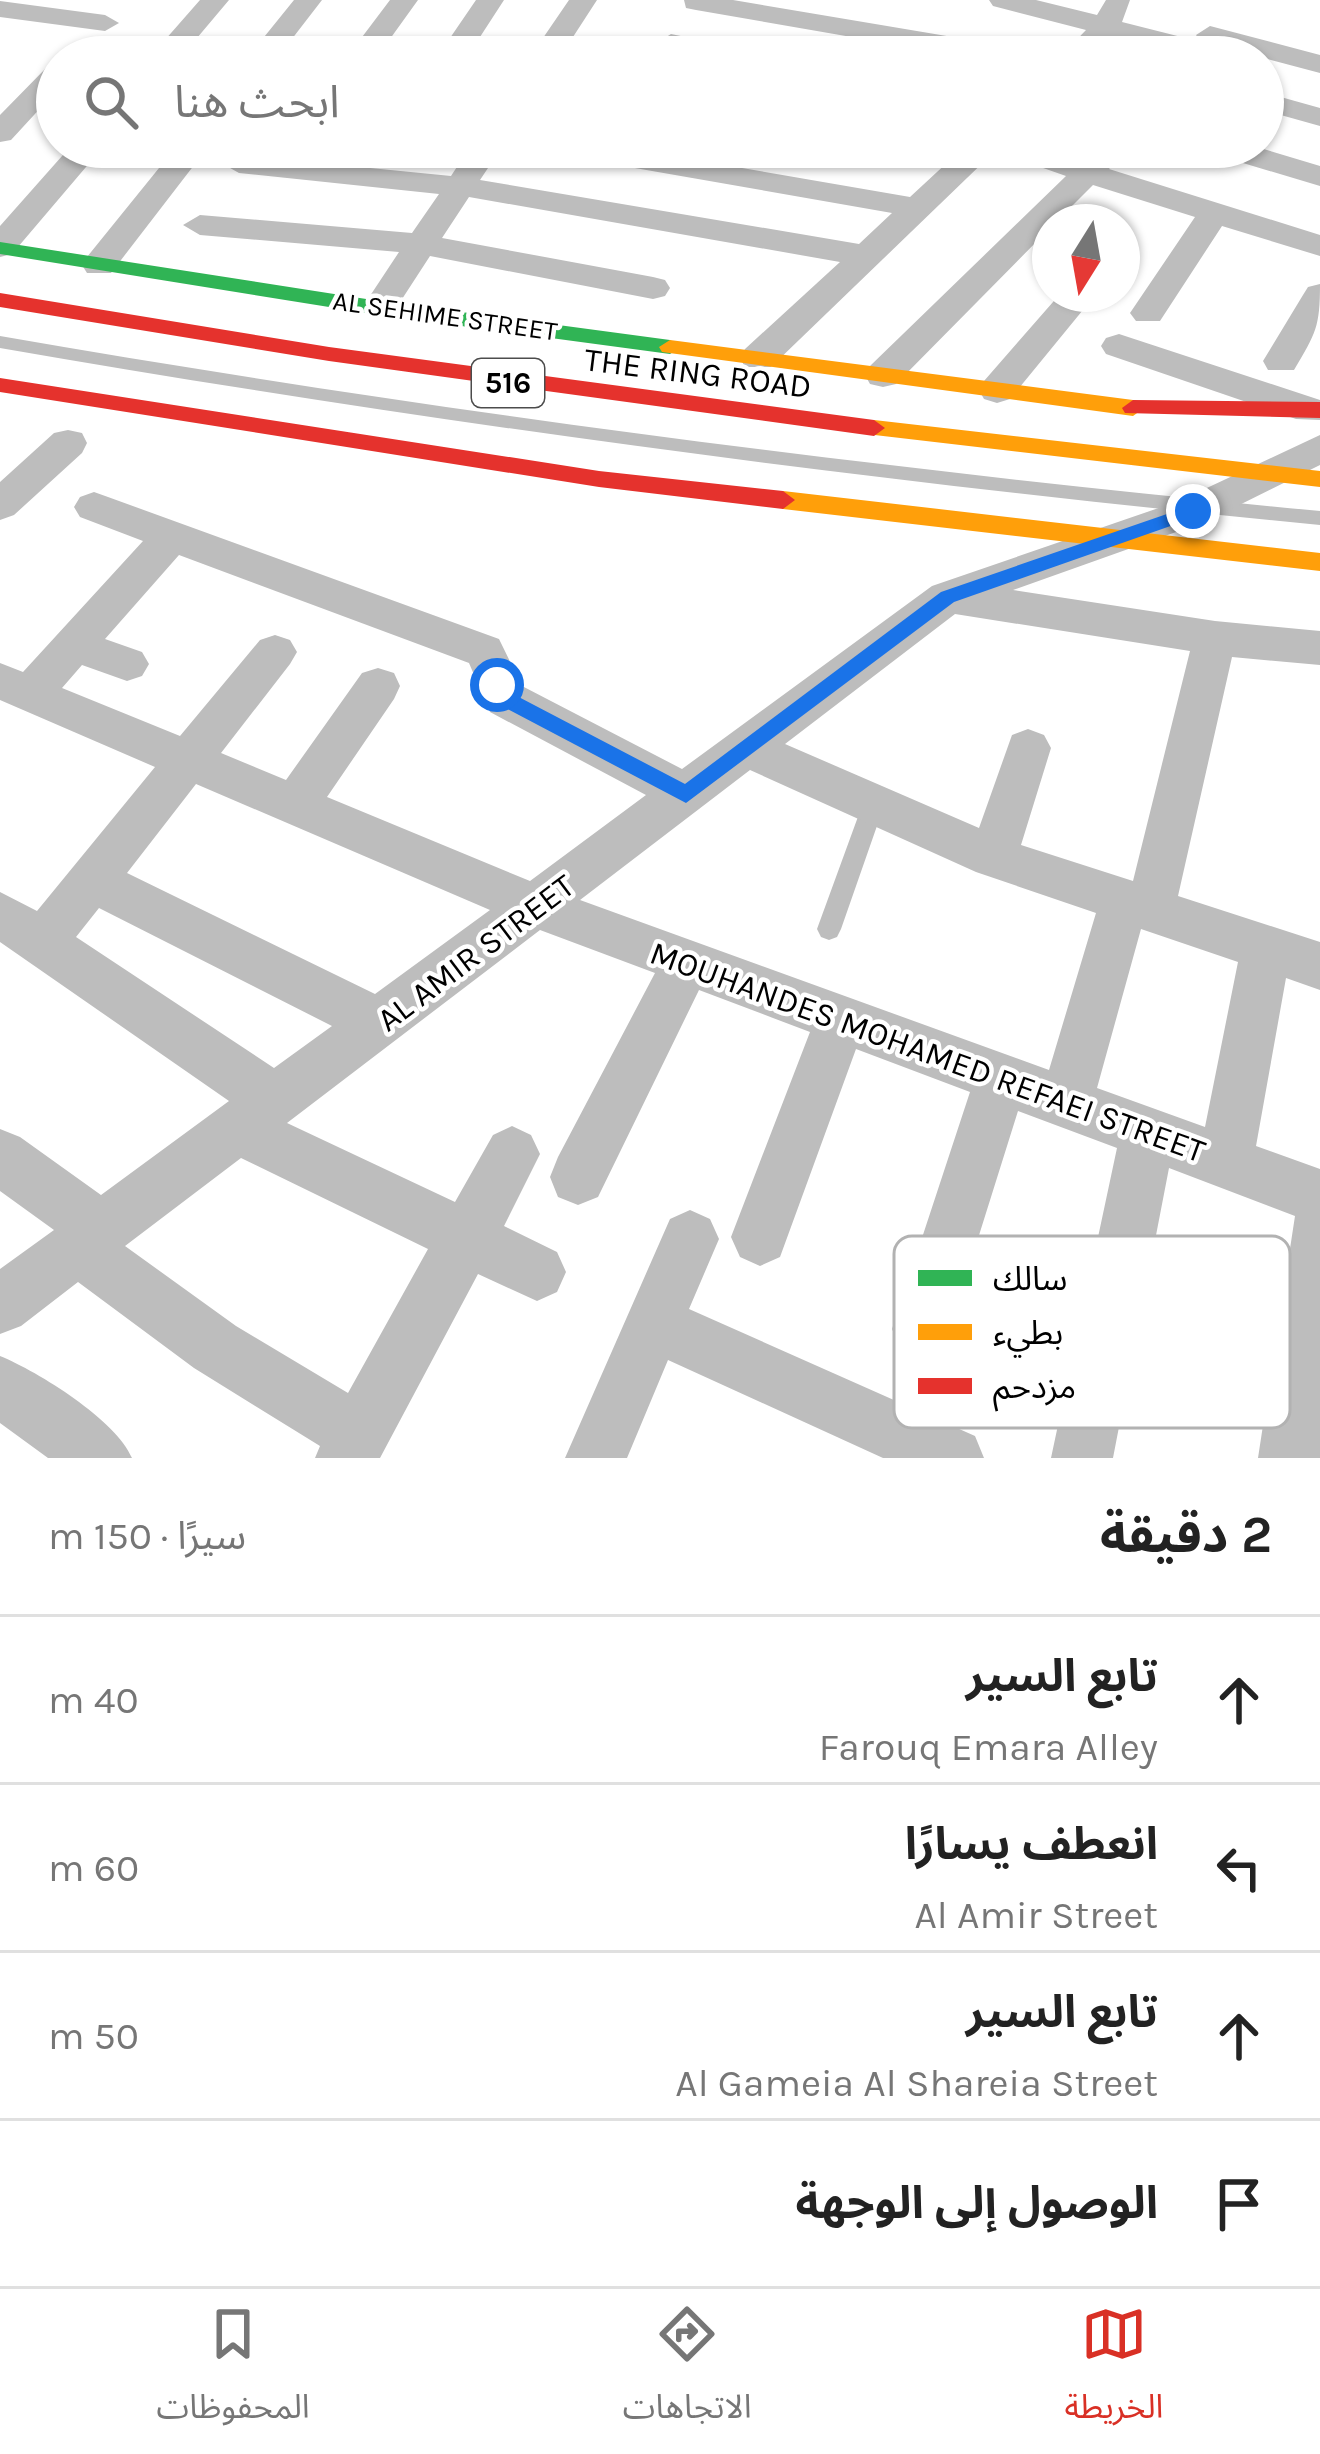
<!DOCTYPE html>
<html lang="ar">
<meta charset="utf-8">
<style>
body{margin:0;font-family:Karla,"Noto Sans Arabic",sans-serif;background:#f6f6f6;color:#222;direction:rtl}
.compass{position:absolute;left:1032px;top:204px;width:108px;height:108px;border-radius:50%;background:#fff;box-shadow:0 3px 9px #0004;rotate:191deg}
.stop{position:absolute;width:36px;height:36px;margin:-27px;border:9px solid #1a73e8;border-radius:50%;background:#fff}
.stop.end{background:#1a73e8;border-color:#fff;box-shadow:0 3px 12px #0008}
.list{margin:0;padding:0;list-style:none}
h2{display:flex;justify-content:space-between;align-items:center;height:156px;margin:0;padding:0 48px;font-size:51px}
h2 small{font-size:39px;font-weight:400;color:#767676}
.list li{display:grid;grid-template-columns:78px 1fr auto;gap:36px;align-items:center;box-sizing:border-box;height:168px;padding:0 48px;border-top:3px solid #e0e0e0}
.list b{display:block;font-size:45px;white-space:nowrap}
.list p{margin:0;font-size:39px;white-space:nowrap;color:#767676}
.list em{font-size:39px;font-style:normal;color:#767676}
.icon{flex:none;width:66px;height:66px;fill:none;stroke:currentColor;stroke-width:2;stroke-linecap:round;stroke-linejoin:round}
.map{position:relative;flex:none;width:1320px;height:1458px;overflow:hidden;direction:ltr}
.search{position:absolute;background:#fff;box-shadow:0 3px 9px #0004;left:36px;right:36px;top:36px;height:132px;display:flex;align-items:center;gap:30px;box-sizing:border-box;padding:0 42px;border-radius:66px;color:#767676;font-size:45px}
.sheet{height:828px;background:#fff}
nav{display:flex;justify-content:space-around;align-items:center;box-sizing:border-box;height:168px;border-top:3px solid #e0e0e0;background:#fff;font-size:33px;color:#767676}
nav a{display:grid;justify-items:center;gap:6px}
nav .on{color:#d93025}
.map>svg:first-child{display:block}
</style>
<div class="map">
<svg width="1320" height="1458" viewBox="0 0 1320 1458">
<rect width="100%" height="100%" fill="#fff"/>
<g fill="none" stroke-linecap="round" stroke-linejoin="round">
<path fill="#bdbdbd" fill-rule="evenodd" d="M0,336C438,412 878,469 1320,511V525C878,482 438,424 0,348Z
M874,794L882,796L885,803L841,929L837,937L829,940L821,937L817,929L863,803L866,796Z"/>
<path fill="#bdbdbd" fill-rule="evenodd" d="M200,0H229L181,57H150Z
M294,0H322L278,57H248Z
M390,0H418L377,57H347Z
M476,0H504L467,57H437Z
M569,0H597L560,57H530Z
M684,0H733L1018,48L1033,57H967L696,10L686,8Z
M989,0H1036L1097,15L1106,0H1130L1122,22L1209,44L1213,50L1209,56L1192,57L1111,36L1091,57H1060L1086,30L993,6Z
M0,1L105,15L119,23L105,31L0,17Z
M1210,26L1320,55V73L1200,41L1196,35Z
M671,34L754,51L759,57H699L661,49L657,43Z
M57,64V90L11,140L0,142V115L47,67Z
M1263,92L1320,108V126L1263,110Z
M70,147H103L12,254L0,257V226Z
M176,147H208L111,273H87L82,265L87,257Z
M470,147H502L480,180L859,244L892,213L566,156L550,147H620L910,197L964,147H1040L1082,160L1095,147H1129L1109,169L1320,235V256L1222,226L1160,321H1136L1130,313L1195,217L1093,185L1056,222H1050V228L896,384L883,387L870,384L865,375L870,366L1066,176L995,151L771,367H745L740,358L745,349L840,262L469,197L442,238L653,277L665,280L670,288L665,296L653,299L430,256L391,316H367L362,308L399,252L200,235L183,225L200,215L412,233L439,194L239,173L223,164L239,155L451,176Z
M1208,147H1257L1320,166V186L1213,154Z
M1320,284C1320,327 1316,333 1294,370H1268L1263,361L1303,295L1308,287Z
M1060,294H1096L1010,399L997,403L984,399L979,390L984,381Z
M1119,334L1320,400V420L1296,419L1106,354L1101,346L1106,338Z
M68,430L82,433L87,443L82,453L14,515L0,520V482L54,433Z
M1320,435V465L1207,521L1013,590L1215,621L1320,631V665L1232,657L1178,896L1320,942V990L1286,978L1256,1146L1320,1169V1458H1258L1295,1216L1169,1168L1113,1458H1051L1117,1148L1018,1111L943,1350L922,1359L901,1350L892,1329L970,1092L856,1049L780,1257L760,1266L740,1257L731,1237L810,1032L699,990L598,1197L578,1205L558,1197L550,1177L558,1157L655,973L540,930L287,1123L455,1202L493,1135L512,1126L531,1135L540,1154L504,1226L557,1252L566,1272L557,1292L537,1301L478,1274L380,1458H315L320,1446L194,1368L78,1282L21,1326L0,1334V1269L54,1230L0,1191V1129L20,1137L101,1195L229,1101L0,942V892L37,911L155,767L0,700V663L23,672L143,541L80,517L74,507L80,497L94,492L108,497L499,639L522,686L682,769L932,586L1179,501ZM179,555L469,663L490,712L646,795L530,881L327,797L394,699L400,686L394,673L378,668L362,673L286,780L221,753L290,664L297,652L290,640L275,635L260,640L180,736L62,688L82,665L127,681L142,676L149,664L142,652L105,639ZM955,614L1190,651L1133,881L1021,845L1051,748L1044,735L1028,729L1012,735L979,828L785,744ZM750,770L976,872L1096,913L1049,1070L580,900ZM196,784L490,910L375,994L127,873ZM99,908L332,1026L274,1068L76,937ZM1141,929L1238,962L1205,1127L1097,1088ZM241,1158L428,1249L348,1393L236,1326L125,1246Z
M690,1210L710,1219L719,1239L689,1309L975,1436L984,1458H883L668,1360L627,1458H565L670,1219Z
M0,1356C39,1372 116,1420 132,1458H48L0,1423Z"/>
<path fill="#30b455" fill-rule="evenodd" d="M0,242L379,301L670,340L681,347L670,354L379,315L0,254Z"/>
<path fill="#ff9f0a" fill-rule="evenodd" d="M670,340L1133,400L1144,408L1133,416L662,352L659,347Z
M874,420L1320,471V487L866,434L863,428Z
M783,491L1320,553V571L783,509L771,500Z"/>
<path fill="#e5322d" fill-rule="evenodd" d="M0,293L329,347L874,420L885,428L874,436L329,361L0,307Z
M0,378L599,471L783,491L795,500L783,509L599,487L0,392Z
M1133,400L1320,402V418L1125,413L1122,408Z"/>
</g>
<path fill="#1a73e8" d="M1193,505L1199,507V516L954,602L686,803L500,705L488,685L490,679H504L513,694L685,784L941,592Z"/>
<g text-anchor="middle" stroke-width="9" stroke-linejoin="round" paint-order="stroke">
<g font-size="27" fill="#000" stroke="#fff">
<text transform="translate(445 316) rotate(8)" y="9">AL SEHIME STREET</text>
</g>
<rect fill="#fff" stroke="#4c4c4c" stroke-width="3" x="472" y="359" width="72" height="48" rx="9"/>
<g font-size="30" font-weight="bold" fill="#000">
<text x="508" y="393">516</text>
</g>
<g font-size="33" fill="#000" stroke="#fff">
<text transform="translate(698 372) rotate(7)" y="12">THE RING ROAD</text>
<text transform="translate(475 952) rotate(-37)" y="12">AL AMIR STREET</text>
<text transform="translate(928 1051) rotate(20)" y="12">MOUHANDES MOHAMED REFAEI STREET</text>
</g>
</g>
<rect x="894" y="1236" width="396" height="192" rx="18" fill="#fff" stroke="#b2b2b2" stroke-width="3"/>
<rect x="918" y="1270" width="54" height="16" fill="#30b455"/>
<rect x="918" y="1324" width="54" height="16" fill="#ff9f0a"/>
<rect x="918" y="1378" width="54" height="16" fill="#e5322d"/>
<g font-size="33" fill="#000">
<text x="993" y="1290">سالك</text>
<text x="993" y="1344">بطيء</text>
<text x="993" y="1398">مزدحم</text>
</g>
</svg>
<svg class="compass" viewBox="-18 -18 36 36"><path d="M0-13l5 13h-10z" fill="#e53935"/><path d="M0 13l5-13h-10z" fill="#767676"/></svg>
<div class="stop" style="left:497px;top:685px"></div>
<div class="stop end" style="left:1193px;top:511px"></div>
<div class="search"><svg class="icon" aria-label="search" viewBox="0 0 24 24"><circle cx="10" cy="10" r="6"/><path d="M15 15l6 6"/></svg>ابحث هنا</div>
</div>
<section class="sheet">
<h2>2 دقيقة<small>سيرًا · 150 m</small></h2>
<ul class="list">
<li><svg class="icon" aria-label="ahead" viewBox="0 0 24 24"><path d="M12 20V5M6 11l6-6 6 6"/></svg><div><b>تابع السير</b><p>Farouq Emara Alley</p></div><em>40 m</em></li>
<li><svg class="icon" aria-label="left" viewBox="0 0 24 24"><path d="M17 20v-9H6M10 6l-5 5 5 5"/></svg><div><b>انعطف يسارًا</b><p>Al Amir Street</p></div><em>60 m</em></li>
<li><svg class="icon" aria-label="ahead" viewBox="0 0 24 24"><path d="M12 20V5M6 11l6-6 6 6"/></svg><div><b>تابع السير</b><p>Al Gameia Al Shareia Street</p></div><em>50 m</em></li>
<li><svg class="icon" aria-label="arrive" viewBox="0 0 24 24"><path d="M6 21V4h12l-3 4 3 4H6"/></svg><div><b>الوصول إلى الوجهة</b></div></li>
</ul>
</section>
<nav>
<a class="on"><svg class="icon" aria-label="map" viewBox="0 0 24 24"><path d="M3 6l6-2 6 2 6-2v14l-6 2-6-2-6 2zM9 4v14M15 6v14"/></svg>الخريطة</a>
<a><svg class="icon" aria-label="directions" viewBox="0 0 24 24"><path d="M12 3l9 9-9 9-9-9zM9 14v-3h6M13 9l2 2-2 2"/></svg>الاتجاهات</a>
<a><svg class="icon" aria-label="saved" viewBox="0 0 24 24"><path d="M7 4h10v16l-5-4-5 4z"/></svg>المحفوظات</a>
</nav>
